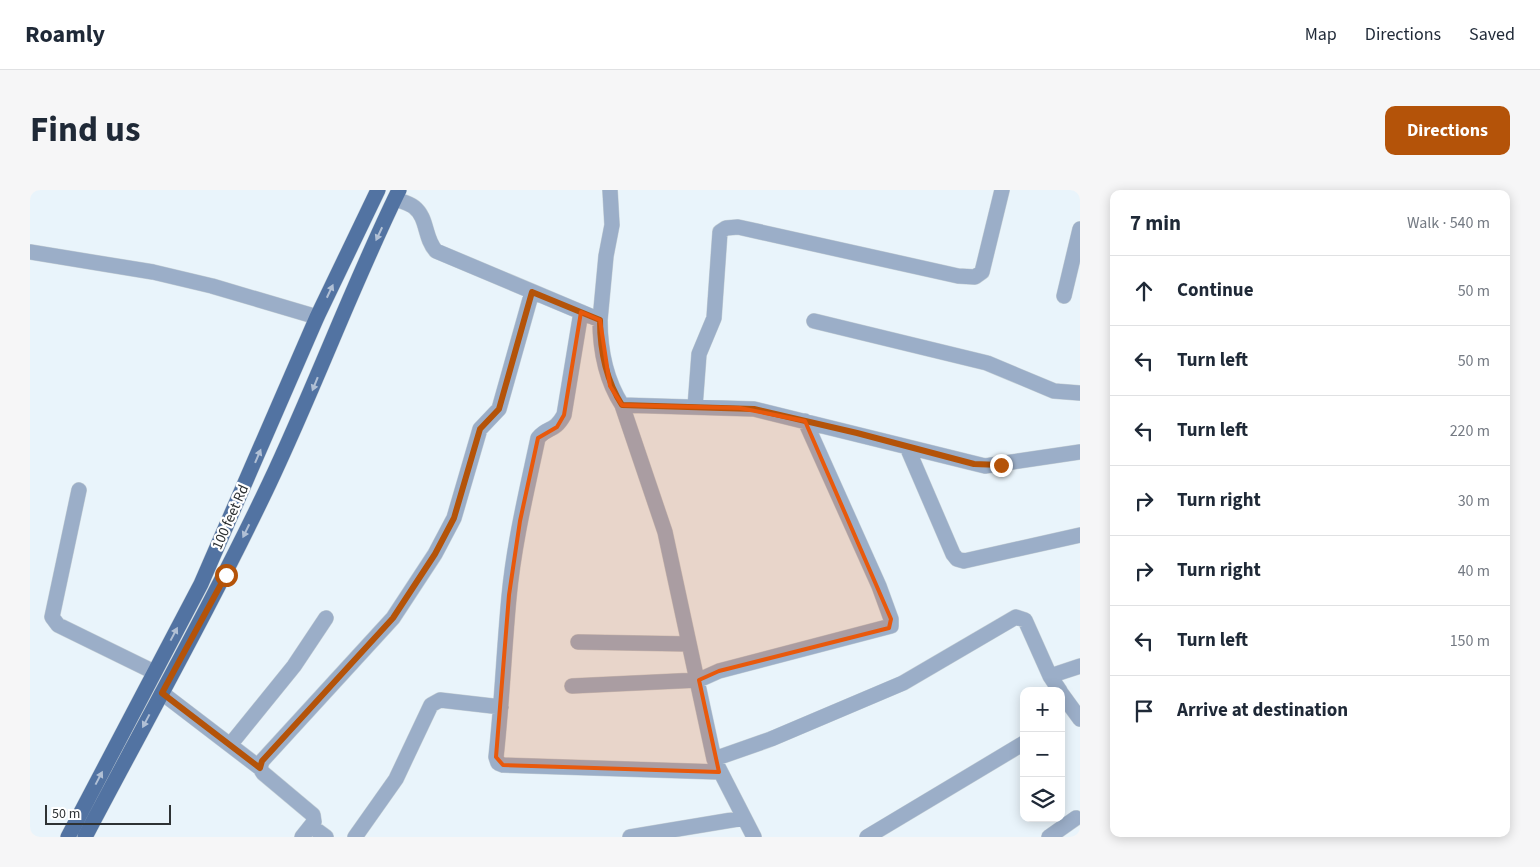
<!DOCTYPE html>
<meta charset="utf-8">
<style>
body{margin:0;font-family:"Source Sans 3",sans-serif;background:#f6f6f7;color:#1f2937}
.controls{position:absolute;right:15px;bottom:15px;display:grid;overflow:hidden;border-radius:10px;box-shadow:0 2px 12px #0003}
.controls button{width:45px;height:45px;display:grid;place-items:center;padding:0;border:0;border-bottom:1px solid #e0e1e3;background:#fff;color:#1f2937;font:25px sans-serif}
.scale{position:absolute;left:15px;bottom:12px;width:126px;box-sizing:border-box;padding-left:5px;border:2px solid #2e3234;border-top:0;font-size:14px;line-height:18px;white-space:nowrap;color:#2e3234;-webkit-text-stroke:4px #fff;paint-order:stroke}
.stop{position:absolute;width:15px;height:15px;margin:-11px;border:4px solid #b45309;border-radius:50%;background:#fff}
.stop.end{background:#b45309;border-color:#fff;box-shadow:0 1px 5px #0008}
.list{margin:0;padding:0;list-style:none}
h2{display:flex;justify-content:space-between;align-items:center;height:65px;margin:0;padding:0 20px;font-size:21px}
h2 small{font-size:16px;font-weight:400;color:#747a83}
.list li{display:grid;grid-template-columns:32px 1fr auto;gap:15px;align-items:center;box-sizing:border-box;height:70px;padding:0 20px;border-top:1px solid #e0e1e3}
.list b{display:block;font-size:19px;white-space:nowrap}
.list em{font-size:16px;font-style:normal;color:#747a83}
.icon{flex:none;width:28px;height:28px;fill:none;stroke:currentColor;stroke-width:2;stroke-linecap:round;stroke-linejoin:round}
.map{position:relative;flex:none;width:1050px;height:647px;overflow:hidden;border-radius:10px}
header{display:flex;align-items:center;gap:30px;box-sizing:border-box;height:70px;padding:0 25px;background:#fff;border-bottom:1px solid #e0e1e3}
header strong{font-size:24px}
nav{display:flex;gap:28px;margin-inline-start:auto;font-size:18px}
.intro{display:flex;align-items:center;justify-content:space-between;box-sizing:border-box;height:120px;padding:0 30px}
h1{margin:0;font-size:35px}
.button{padding:12px 22px;border-radius:10px;background:#b45309;color:#fff;font-size:18px;font-weight:700}
main{display:flex;gap:30px;padding:0 30px}
aside{flex:1;background:#fff;border-radius:10px;box-shadow:0 2px 12px #0003}
.map>svg:first-child{display:block}
</style>
<header>
<strong>Roamly</strong>
<nav><a>Map</a><a>Directions</a><a>Saved</a></nav>
</header>
<div class="intro"><h1>Find us</h1><a class="button">Directions</a></div>
<main>
<div class="map">
<svg width="1050" height="647" viewBox="0 0 1050 647">
<rect width="100%" height="100%" fill="#e9f4fb"/>
<g fill="none" stroke-linecap="round" stroke-linejoin="round">
<g stroke="#c7d1d7" stroke-width="16">
<path id="minor" d="M365,9C371,11 379,13 384,17C398,28 394,48 406,61L570,130L576,66L582,35L580,0
M0,62L123,82L182,96L287,127
M1034,106L1050,39
M551,122L534,225C524,243 518,236 508,248C497,300 484,353 479,407C474,460 472,513 466,567L468,573L473,575L689,582
M570,130C570,160 576,190 592,215
M784,131L957,173L1024,201L1050,203
M665,217L669,164L684,128L690,42L696,38L708,37L928,86L945,87L952,82L972,0
M877,257L923,364L927,369L934,371L1050,345
M49,300L22,427L28,435L124,482
M548,452L659,454
M1020,486L1050,476
M542,496L669,490L689,481L861,436V429L849,396L775,231
M132,503L230,578
M1031,503L1050,529
M200,555L264,476L296,428
M684,569L741,549L873,493L986,427L995,430L1020,486L1030,501
M281,636L296,647
M272,647L284,632L283,625L233,583L230,578L232,571L363,428L405,364L424,328L450,239L469,219L502,102
M325,647L366,589L401,515L410,510L471,517
M600,647L714,628
M724,647L684,569L635,342L592,215L724,219L955,276L1050,262
M837,647L994,553
M1019,647L1046,628"/>
</g>
<g stroke="#c7d1d7" stroke-width="16">
<path id="major" d="M38,647L171,394L287,127L348,0
M55,647C117,529 182,414 239,294C285,197 322,96 369,0"/>
</g>
<use href="#minor" stroke="#9baec8" stroke-width="15"/>
<use href="#major" stroke="#5273a2" stroke-width="15"/>
</g>
<defs><path id="oneway-solid" d="M-6-.8H1V-3.2L6.5 0L1 3.2V.8H-6Z" transform="scale(1.25)"/></defs>
<g fill="#b1c0d5">
<use href="#oneway-solid" transform="translate(349 44) rotate(115)"/>
<use href="#oneway-solid" transform="translate(300 101) rotate(-65)"/>
<use href="#oneway-solid" transform="translate(285 194) rotate(112)"/>
<use href="#oneway-solid" transform="translate(228 266) rotate(-67)"/>
<use href="#oneway-solid" transform="translate(216 341) rotate(116)"/>
<use href="#oneway-solid" transform="translate(144 444) rotate(-62)"/>
<use href="#oneway-solid" transform="translate(116 531) rotate(118)"/>
<use href="#oneway-solid" transform="translate(69 588) rotate(-62)"/>
</g>
<g fill="none" stroke-linecap="round" stroke-linejoin="round">
<path stroke="#b45309" stroke-width="6" d="M196,385L132,503L230,578L232,571L363,428L405,364L424,328L450,239L469,219L502,102L570,130C570,160 576,190 592,215L724,219L827,243L944,274L971,275"/>
</g>
<path fill="#e8590c" fill-opacity="0.2" stroke="#e8590c" stroke-width="4" stroke-linejoin="round" d="M551,122L570,130L580,196L592,215L710,218L775,231L861,429L859,438L689,481L669,490L689,582L473,575L466,567L479,405L490,331L508,248L527,237L534,225Z"/>
<g text-anchor="middle" stroke-width="4.5" stroke-linejoin="round" paint-order="stroke">
<g font-size="15" fill="#2e3234" stroke="#fff">
<text transform="translate(200 327) rotate(-66)" y="5">100 feet Rd</text>
</g>
</g>
</svg>
<div class="controls">
<button>+</button>
<button>−</button>
<button><svg class="icon" aria-label="layers" viewBox="0 0 24 24"><path d="M12 4l9 5-9 5-9-5zM3 14l9 5 9-5"/></svg></button>
</div>
<div class="scale">50 m</div>
<div class="stop" style="left:196px;top:385px"></div>
<div class="stop end" style="left:971px;top:275px"></div>
</div>
<aside>
<h2>7 min<small>Walk · 540 m</small></h2>
<ul class="list">
<li><svg class="icon" aria-label="ahead" viewBox="0 0 24 24"><path d="M12 20V5M6 11l6-6 6 6"/></svg><div><b>Continue</b></div><em>50 m</em></li>
<li><svg class="icon" aria-label="left" viewBox="0 0 24 24"><path d="M17 20v-9H6M10 6l-5 5 5 5"/></svg><div><b>Turn left</b></div><em>50 m</em></li>
<li><svg class="icon" aria-label="left" viewBox="0 0 24 24"><path d="M17 20v-9H6M10 6l-5 5 5 5"/></svg><div><b>Turn left</b></div><em>220 m</em></li>
<li><svg class="icon" aria-label="right" viewBox="0 0 24 24"><path d="M7 20v-9h11M14 6l5 5-5 5"/></svg><div><b>Turn right</b></div><em>30 m</em></li>
<li><svg class="icon" aria-label="right" viewBox="0 0 24 24"><path d="M7 20v-9h11M14 6l5 5-5 5"/></svg><div><b>Turn right</b></div><em>40 m</em></li>
<li><svg class="icon" aria-label="left" viewBox="0 0 24 24"><path d="M17 20v-9H6M10 6l-5 5 5 5"/></svg><div><b>Turn left</b></div><em>150 m</em></li>
<li><svg class="icon" aria-label="arrive" viewBox="0 0 24 24"><path d="M6 21V4h12l-3 4 3 4H6"/></svg><div><b>Arrive at destination</b></div></li>
</ul>
</aside>
</main>
